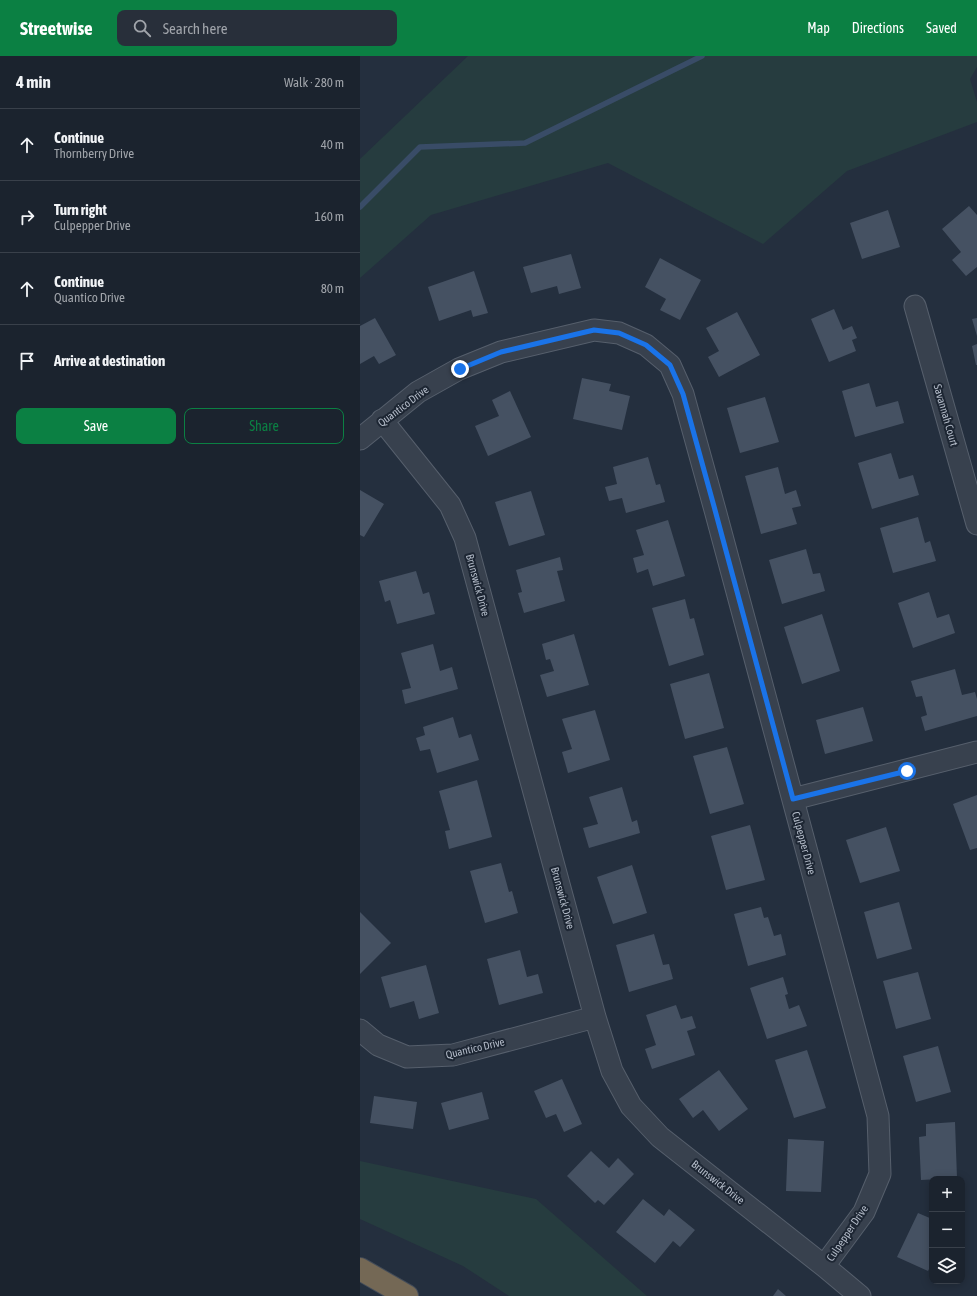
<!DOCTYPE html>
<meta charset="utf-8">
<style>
body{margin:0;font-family:"Asap Condensed",sans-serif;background:#282f3a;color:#f1f3f6}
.controls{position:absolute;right:12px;bottom:12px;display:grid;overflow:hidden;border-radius:8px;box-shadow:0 2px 10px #0003}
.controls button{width:36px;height:36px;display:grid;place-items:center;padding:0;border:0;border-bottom:1px solid #39404a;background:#1b232e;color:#f1f3f6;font:20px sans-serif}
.stop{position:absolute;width:12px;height:12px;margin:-9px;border:3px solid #1a73e8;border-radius:50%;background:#fff}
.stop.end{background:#1a73e8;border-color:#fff;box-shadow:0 1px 4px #0008}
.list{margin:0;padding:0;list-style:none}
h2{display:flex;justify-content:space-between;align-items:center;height:52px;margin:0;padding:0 16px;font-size:17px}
h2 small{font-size:13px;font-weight:400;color:#a0a4aa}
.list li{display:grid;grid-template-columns:26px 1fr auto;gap:12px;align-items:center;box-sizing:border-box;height:72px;padding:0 16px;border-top:1px solid #39404a}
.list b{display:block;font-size:15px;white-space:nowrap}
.list p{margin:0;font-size:13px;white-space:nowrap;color:#a0a4aa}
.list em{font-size:13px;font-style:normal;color:#a0a4aa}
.actions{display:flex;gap:8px;padding:12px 16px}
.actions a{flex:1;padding:9px 0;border:1px solid #0b8043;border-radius:8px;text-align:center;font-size:14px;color:#0b8043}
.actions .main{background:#0b8043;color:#fff}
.icon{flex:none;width:22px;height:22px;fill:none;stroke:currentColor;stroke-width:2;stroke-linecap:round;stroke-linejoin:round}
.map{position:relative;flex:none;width:617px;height:1240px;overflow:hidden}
header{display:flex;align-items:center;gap:24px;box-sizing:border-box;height:56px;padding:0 20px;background:#0b8043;color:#fff}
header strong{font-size:19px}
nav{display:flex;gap:22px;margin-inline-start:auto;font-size:14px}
.search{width:280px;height:36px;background:#282f3a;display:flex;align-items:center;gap:10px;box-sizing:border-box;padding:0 14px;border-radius:8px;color:#a0a4aa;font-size:15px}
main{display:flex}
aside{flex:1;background:#1b232e}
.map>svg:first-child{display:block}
</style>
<header>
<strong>Streetwise</strong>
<div class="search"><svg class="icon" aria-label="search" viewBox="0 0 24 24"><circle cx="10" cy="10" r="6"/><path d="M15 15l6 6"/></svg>Search here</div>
<nav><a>Map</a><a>Directions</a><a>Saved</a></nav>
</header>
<main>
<aside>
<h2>4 min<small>Walk · 280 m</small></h2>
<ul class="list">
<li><svg class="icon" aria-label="ahead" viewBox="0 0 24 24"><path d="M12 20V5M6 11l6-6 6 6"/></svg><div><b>Continue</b><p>Thornberry Drive</p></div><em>40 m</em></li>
<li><svg class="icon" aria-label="right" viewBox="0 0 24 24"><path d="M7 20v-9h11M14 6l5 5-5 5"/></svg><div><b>Turn right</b><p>Culpepper Drive</p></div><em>160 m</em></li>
<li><svg class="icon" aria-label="ahead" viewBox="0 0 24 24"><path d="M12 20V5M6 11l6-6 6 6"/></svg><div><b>Continue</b><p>Quantico Drive</p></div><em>80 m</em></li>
<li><svg class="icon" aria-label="arrive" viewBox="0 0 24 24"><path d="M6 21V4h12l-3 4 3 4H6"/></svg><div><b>Arrive at destination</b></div></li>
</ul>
<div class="actions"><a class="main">Save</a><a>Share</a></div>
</aside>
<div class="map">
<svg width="617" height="1240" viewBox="0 0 617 1240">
<rect width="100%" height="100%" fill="#242f3e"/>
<path fill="#263c3f" d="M108,0H617V11L610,23L617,46V66L487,115L403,188L248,107L71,159L0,222V103Z
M0,1105L176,1143L287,1240H149L103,1210L0,1163Z"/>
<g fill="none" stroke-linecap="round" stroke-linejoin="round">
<path stroke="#394c67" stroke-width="5.5" d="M0,151L60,91L165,87L342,0"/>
</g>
<path fill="#455162" d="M609,150L617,159V211L606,220L592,204L601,196L582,173Z
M528,154L540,191L502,203L490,167Z
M211,198L221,232L199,238L197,230L171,237L163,211Z
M300,202L341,224L320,264L300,254L306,243L285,231Z
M114,215L128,257L113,261L111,254L79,265L68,231Z
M474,253L483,274L492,270L497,282L492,284L496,295L469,306L451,263Z
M377,256L400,299L359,321L348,301L359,295L346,272Z
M15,262L36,299L19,308L14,300L0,308V270Z
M617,262V280L612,263Z
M617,288V309H616L612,290Z
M222,322L251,328L249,335L270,340L262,374L213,363Z
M509,327L516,351L538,345L544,367L495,381L482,335Z
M150,335L171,381L128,400L115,370L139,360L132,344Z
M405,341L419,386L380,397L367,352Z
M531,397L539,423L553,419L559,439L512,453L498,407Z
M288,401L296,429L300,428L305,446L266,457L262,442L249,445L245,431L257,428L253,411Z
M418,411L425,438L436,434L441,450L432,452L437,468L401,478L385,420Z
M0,434L24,448L4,481L0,479Z
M171,435L185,479L149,490L135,446Z
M558,461L565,487L570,485L576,505L533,517L520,472Z
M308,464L325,520L293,530L288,513L277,517L273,502L284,499L276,474Z
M446,493L453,518L460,517L465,535L422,548L409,504Z
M200,501L203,514L197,515L205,545L164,557L158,537L162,536L156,514Z
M56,515L63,538L69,536L75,558L37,568L30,544L25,546L19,525Z
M569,536L577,562L589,558L595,577L553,592L538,547Z
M325,543L330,563L334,562L344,599L309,610L292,552Z
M462,558L480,615L442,628L424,571Z
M214,578L229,629L187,641L180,619L194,615L190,603L186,604L182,588Z
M73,588L80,615L92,611L98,633L45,648L42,634L51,632L41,597Z
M595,613L602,639L615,636L617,643V660L565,675L561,661L567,659L562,640L556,641L551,625Z
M349,617L364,672L325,683L310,628Z
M503,651L513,685L465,698L456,664Z
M235,654L250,704L208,717L202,696L212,693L202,663Z
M93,661L99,682L111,678L119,704L77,717L70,693L60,695L56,682L65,679L63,671Z
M367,691L384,748L350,758L333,700Z
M117,724L132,781L89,793L85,775L90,774L79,735Z
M262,731L272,766L277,764L280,777L229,792L223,772L238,768L229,741Z
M617,739V792L610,794L593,748Z
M390,769L405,824L366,834L351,780Z
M526,771L540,815L500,827L486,784Z
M141,807L149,836L152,835L158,857L125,867L110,815Z
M272,809L287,857L253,868L237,821Z
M539,846L552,893L517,903L504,856Z
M401,851L404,862L408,861L414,880L421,878L426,899L388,910L374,858Z
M0,856L31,887L0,918Z
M294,878L303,909L309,908L313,923L269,936L256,889Z
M160,894L167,921L178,918L183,937L139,949L127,903Z
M66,909L79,957L59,963L54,945L30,952L21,921Z
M558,916L571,963L536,973L523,925Z
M423,921L428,938L425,939L429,953L439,949L447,970L407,983L390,932Z
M316,949L321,963L332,960L336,972L327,975L335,999L292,1013L285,993L296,989L286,959Z
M578,990L591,1036L556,1046L543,1000Z
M447,994L466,1052L434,1062L415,1004Z
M359,1014L388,1053L359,1075L343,1054L333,1062L319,1043Z
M202,1023L222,1068L204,1076L196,1058L186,1062L174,1035Z
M122,1036L129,1063L89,1074L81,1047Z
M14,1040L57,1046L53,1073L10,1067Z
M595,1066L597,1122L561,1124L559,1081L566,1080V1068Z
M428,1083L464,1085L461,1136L426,1135Z
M231,1095L249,1112L258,1102L274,1118L244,1149L238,1144L235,1147L207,1120Z
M283,1143L304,1160L309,1153L335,1174L320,1191L313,1185L295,1207L256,1176Z
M558,1157L572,1163V1207L568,1215L537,1201Z
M418,1233L426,1240H413Z"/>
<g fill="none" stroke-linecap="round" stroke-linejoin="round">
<g stroke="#565f6c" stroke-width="23">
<path id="minor" d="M555,250L617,468
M22,364L90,449L105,482L235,961L252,1015L271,1050L300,1081L464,1210L500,1240
M0,383L58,336L99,313L141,296L234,274L259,277L286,289L310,309L323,338L355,454L518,1060L520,1118L504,1156L464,1210
M433,743L617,696
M0,974L18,989L47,1001L93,999L235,961"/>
</g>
<g stroke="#434c59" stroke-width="24">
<path id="motorway" d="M0,1213L47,1240"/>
</g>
<use href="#minor" stroke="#38414e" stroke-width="21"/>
<use href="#motorway" stroke="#746855" stroke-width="22"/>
</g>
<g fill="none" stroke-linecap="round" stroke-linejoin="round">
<path stroke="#1a73e8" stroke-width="5" d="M100,313L141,296L234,274L259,277L286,289L310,309L323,338L355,454L433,743L547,715"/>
</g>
<g text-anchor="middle" stroke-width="4" stroke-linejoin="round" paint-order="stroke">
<g font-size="11" fill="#b4bcc9" stroke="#1d2633">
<text transform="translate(43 350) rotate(-37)" y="4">Quantico Drive</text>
<text transform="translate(586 359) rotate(74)" y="4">Savannah Court</text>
<text transform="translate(118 529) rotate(75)" y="4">Brunswick Drive</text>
<text transform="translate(444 787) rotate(75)" y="4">Culpepper Drive</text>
<text transform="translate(203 842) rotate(75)" y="4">Brunswick Drive</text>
<text transform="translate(115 992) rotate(-13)" y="4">Quantico Drive</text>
<text transform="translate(358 1126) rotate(38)" y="4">Brunswick Drive</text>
<text transform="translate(487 1177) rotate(-56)" y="4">Culpepper Drive</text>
</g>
</g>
</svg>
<div class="controls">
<button>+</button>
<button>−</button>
<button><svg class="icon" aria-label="layers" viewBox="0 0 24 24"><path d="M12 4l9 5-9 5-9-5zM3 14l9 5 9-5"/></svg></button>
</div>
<div class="stop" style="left:547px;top:715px"></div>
<div class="stop end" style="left:100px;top:313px"></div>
</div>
</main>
